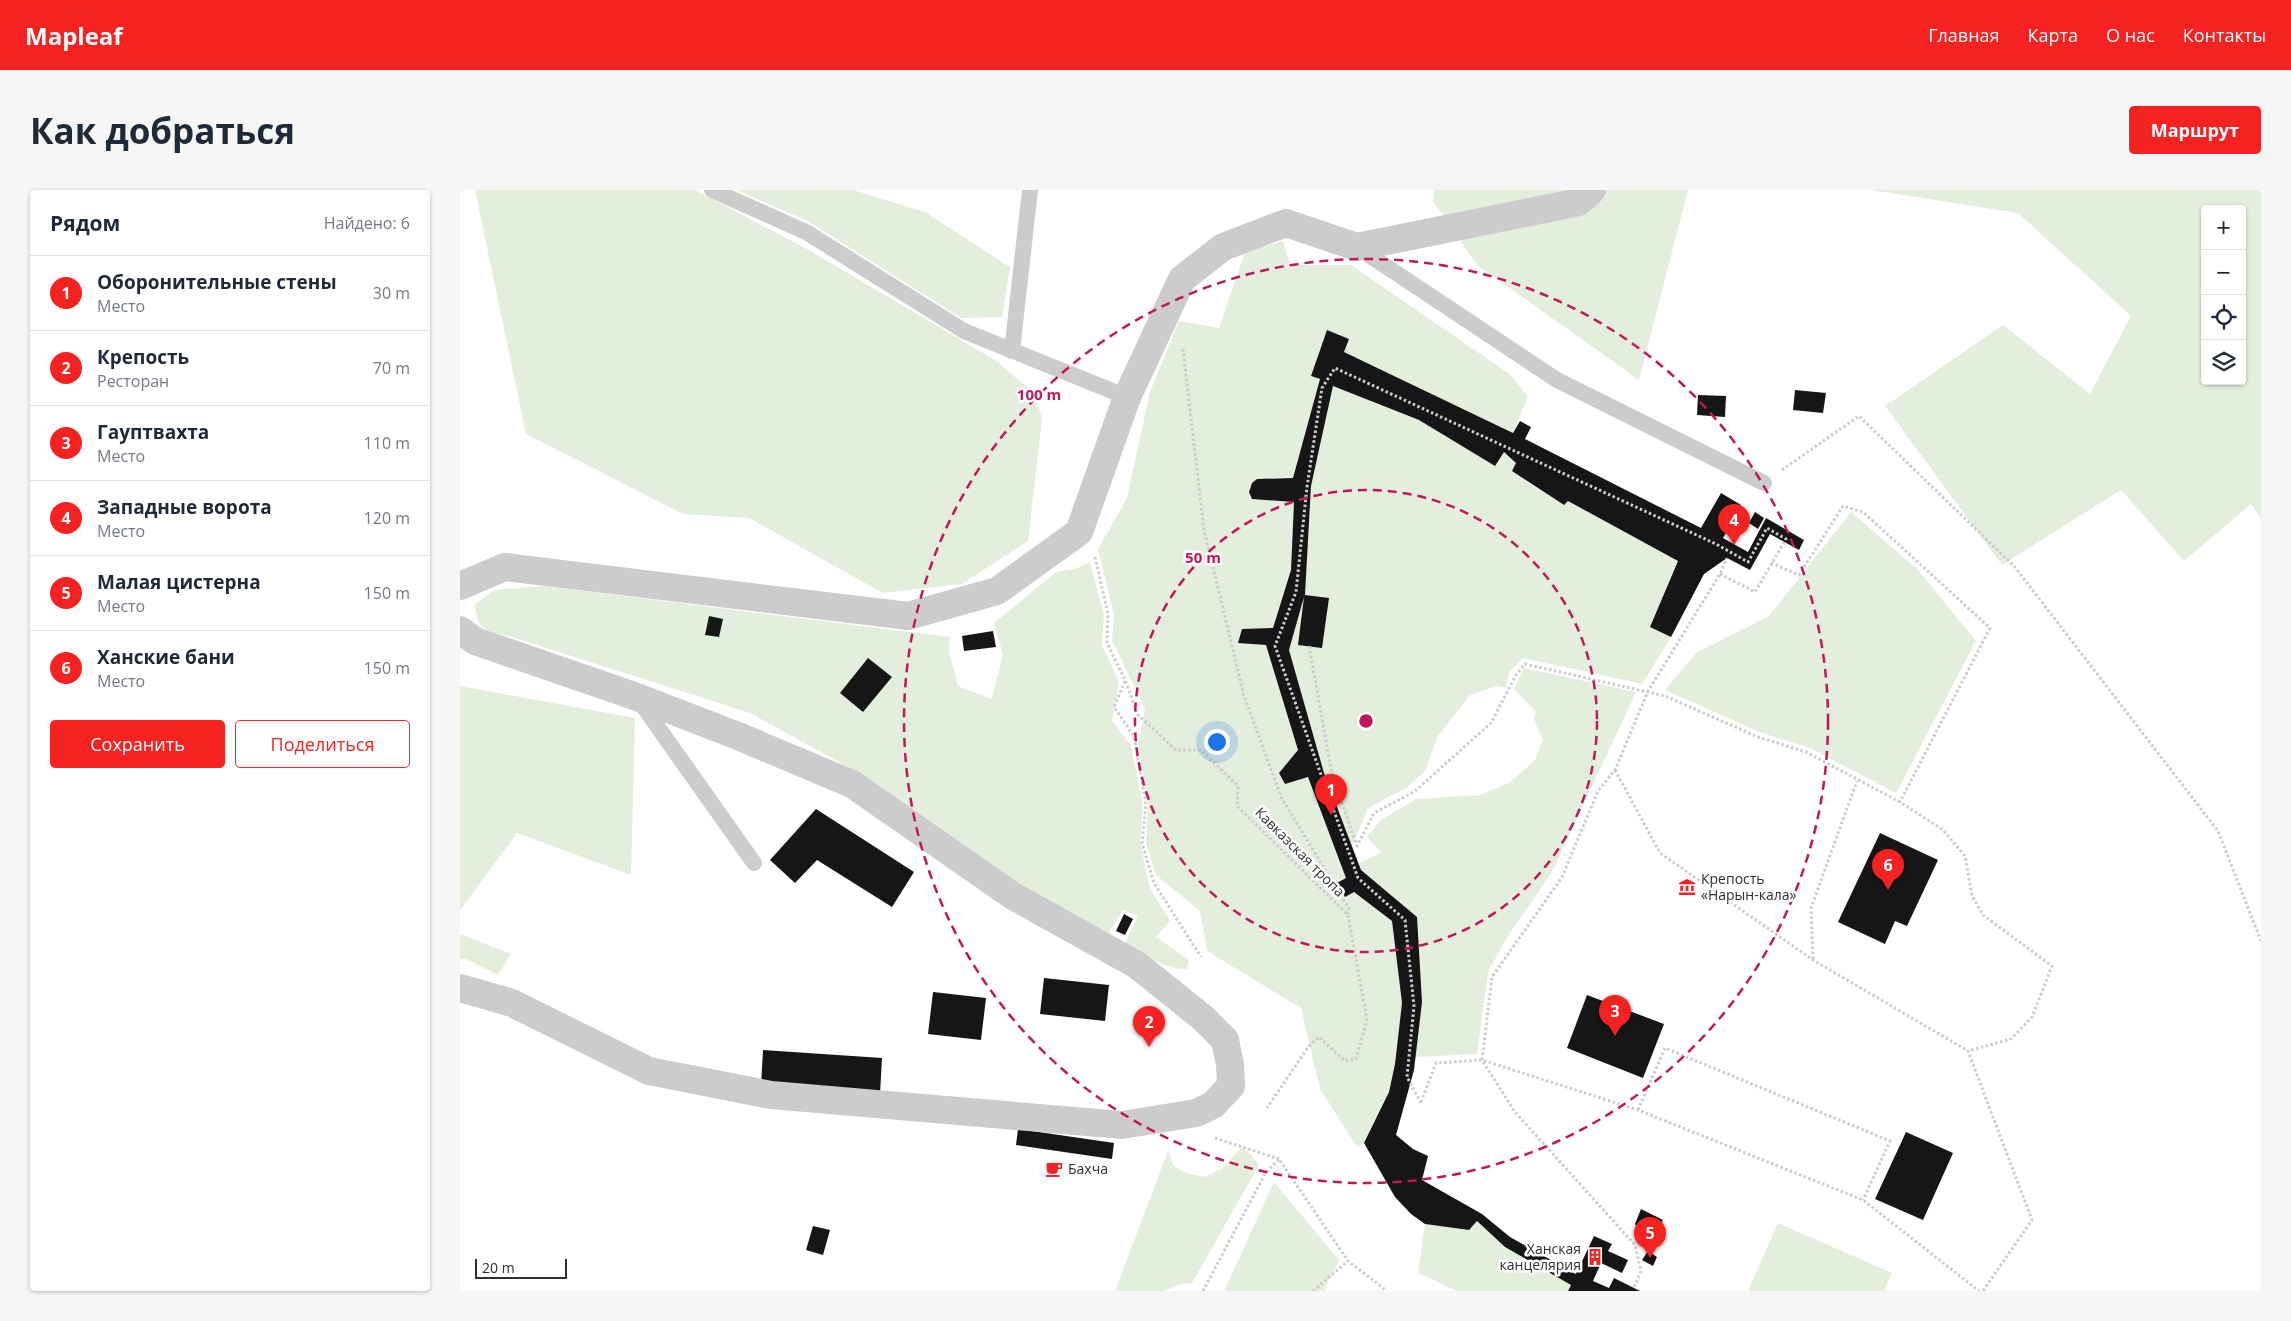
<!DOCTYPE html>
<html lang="ru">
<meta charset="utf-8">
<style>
body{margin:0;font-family:"Open Sans",sans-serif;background:#f6f6f7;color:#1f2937}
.controls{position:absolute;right:15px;top:15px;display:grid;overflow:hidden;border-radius:5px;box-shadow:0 1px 4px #0004}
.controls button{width:45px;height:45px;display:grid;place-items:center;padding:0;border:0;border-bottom:1px solid #e0e1e3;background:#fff;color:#1f2937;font:25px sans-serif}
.scale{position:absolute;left:15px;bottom:12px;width:92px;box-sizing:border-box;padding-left:5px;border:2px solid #2f2f2f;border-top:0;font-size:14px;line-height:18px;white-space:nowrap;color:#2f2f2f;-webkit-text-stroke:4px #fff;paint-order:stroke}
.you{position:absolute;left:756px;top:551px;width:18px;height:18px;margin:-12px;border:4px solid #fff;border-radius:50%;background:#1a73e8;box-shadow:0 0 0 8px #1a73e833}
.badge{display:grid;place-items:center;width:32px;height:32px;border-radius:50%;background:#f62221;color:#fff;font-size:16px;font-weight:700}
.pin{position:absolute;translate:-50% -41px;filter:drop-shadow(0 1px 2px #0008)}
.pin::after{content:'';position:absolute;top:26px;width:18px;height:15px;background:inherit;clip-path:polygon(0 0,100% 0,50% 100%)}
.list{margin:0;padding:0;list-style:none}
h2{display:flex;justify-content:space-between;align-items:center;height:65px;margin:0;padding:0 20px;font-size:21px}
h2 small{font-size:16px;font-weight:400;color:#747a83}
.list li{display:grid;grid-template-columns:32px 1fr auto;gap:15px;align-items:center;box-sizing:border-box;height:75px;padding:0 20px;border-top:1px solid #e0e1e3}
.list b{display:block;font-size:19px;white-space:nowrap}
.list p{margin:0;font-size:16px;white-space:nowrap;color:#747a83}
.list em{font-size:16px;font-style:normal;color:#747a83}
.actions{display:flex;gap:10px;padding:15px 20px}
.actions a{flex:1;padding:11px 0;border:1px solid #f62221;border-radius:5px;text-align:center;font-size:18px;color:#f62221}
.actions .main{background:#f62221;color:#fff}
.icon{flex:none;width:28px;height:28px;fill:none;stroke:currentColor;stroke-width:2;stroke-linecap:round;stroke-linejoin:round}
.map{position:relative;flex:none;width:1801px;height:1101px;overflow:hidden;border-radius:5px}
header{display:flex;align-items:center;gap:30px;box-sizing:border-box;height:70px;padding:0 25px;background:#f62221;color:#fff}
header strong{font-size:24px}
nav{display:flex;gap:28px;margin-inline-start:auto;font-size:18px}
.intro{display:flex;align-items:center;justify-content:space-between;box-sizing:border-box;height:120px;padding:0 30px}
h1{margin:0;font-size:35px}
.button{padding:12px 22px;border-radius:5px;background:#f62221;color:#fff;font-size:18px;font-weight:700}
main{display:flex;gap:30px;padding:0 30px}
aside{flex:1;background:#fff;border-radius:5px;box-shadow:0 1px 4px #0004}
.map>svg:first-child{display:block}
</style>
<header>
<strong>Mapleaf</strong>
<nav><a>Главная</a><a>Карта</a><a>О нас</a><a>Контакты</a></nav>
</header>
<div class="intro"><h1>Как добраться</h1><a class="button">Маршрут</a></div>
<main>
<aside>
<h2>Рядом<small>Найдено: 6</small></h2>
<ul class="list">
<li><span class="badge">1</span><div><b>Оборонительные стены</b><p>Место</p></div><em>30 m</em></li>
<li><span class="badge">2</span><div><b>Крепость</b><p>Ресторан</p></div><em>70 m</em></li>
<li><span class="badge">3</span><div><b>Гауптвахта</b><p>Место</p></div><em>110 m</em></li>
<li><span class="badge">4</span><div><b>Западные ворота</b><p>Место</p></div><em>120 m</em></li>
<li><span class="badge">5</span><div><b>Малая цистерна</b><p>Место</p></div><em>150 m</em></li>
<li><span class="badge">6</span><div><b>Ханские бани</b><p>Место</p></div><em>150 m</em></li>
</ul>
<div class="actions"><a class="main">Сохранить</a><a>Поделиться</a></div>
</aside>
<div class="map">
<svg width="1801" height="1101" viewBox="0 0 1801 1101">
<rect width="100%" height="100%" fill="#fff"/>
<path fill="#e4eedc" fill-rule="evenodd" d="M15,0H235L347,59L535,170L574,203L582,228L568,351L502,394L423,403L289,328L223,324L66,244Z
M276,0H393L465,22L550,77L542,127L501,128L346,30Z
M974,0H1228L1179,190L1017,75L973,11Z
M1412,0H1801V328L1791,314L1724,371L1661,300L1542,375L1425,216L1543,135L1630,204L1671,126L1558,23ZM1745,19H1782V191H1745Z
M823,51L830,75H891L1051,185L1068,207L1053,243L884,162L889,149L867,140L851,186L860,189L833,288C817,289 782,283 792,309L834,312L831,380L813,438L782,440L779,453L806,455L838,560L820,583L825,594L848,587L886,688L877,693L885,707L894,702L932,731L942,813L935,874L929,902L904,953L897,957L860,899L841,818L747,761L740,721L696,685L686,653L688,613L678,555L685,519L652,450L654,425L638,359L667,308L690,202L719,131L759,138L785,62Z
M873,196L959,230L1035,276L1044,262L1056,273L1052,281L1104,315L1108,311L1218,371L1190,437L1211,447L1182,494L1063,468L1049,482L1046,498L1037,496L1010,505L978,546L965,581L948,597L908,618L892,656L864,583L829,460L845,405L851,296Z
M1391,322L1457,379L1516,451L1436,603L1350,558L1302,543L1205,500L1237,462L1309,426Z
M630,372L644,425L642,455L659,492L652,531L671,555L683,615L680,652L690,699L710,731L696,747L729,770L727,779C704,779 684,765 665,753L678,726L663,720L648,744L556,699L399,583L290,523L52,447C28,441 16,441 15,414L34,400L84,396L490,447L489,462L498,496L532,509L543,465L534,433L596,382L615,379Z
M1064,478L1176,502L1092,682L1046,749L1028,782L1017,864L955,867L957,727L901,680L898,674L921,662L907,647L921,630L956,609L1020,605L1049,593L1075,570L1083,549L1073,528L1076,522L1054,499Z
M0,496L175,528L171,685L57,643L0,720Z
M0,744L51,764L38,785L6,769H0Z
M783,956L799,975L732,1093L720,1094L704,1101H655L708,961L714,976L726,983L744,987L763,978Z
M814,992L879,1070L864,1101H766L765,1099Z
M1017,1031L1111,1094L1108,1101H997L958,1083L965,1034L1009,1040Z
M1318,1033L1432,1083L1424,1101H1288Z"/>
<path fill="#161616" d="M867,140L889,149L884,162L1053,243L1060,231L1071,237L1065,249L1241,338L1261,303L1281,315L1263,348L1288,362L1306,328L1344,350L1339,360L1310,344L1290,380L1267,368L1244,384L1211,447L1190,437L1218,371L1108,311L1104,315L1052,281L1056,273L1044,262L1035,276L959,230L873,196L851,296L845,405L869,408L862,458L838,455L844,407L829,460L864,583L901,680L957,727L962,812L954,880L936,945L953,959L968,966L962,990L1022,1024L1050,1047L1116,1084L1134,1046L1152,1054L1148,1061L1168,1070L1162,1083L1141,1073L1133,1091L1149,1098L1154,1088L1180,1101H1108L1111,1095L1045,1057L1017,1031L1009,1040L965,1034L951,1024L935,1007L904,953L929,902L935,874L942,813L932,731L894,702L885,707L877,693L886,688L848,587L825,594L819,583L838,560L806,455L778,453L782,439L813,438L831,380L834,312L792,309L789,302L792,293L797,289L833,288L860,189L851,186Z
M1335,200L1366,203L1363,223L1333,220Z
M1238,205L1266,206L1265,227L1237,225Z
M1295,322L1304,328L1298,339L1289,333Z
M249,426L263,429L259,447L245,445Z
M533,441L536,457L504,461L502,446Z
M408,468L432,487L403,522L380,503Z
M356,619L454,682L432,717L357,670L335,693L310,670Z
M1420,643L1478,670L1447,736L1435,731L1425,754L1378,732Z
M664,724L673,729L665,745L656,741Z
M584,788L649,795L645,831L580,824Z
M473,802L526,808L521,850L468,844Z
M1127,805L1204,834L1183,888L1107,858Z
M303,860L422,868L420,904L301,896Z
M558,939L654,953L652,969L556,955Z
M1446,942L1493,963L1463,1030L1415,1009Z
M1181,1019L1203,1030L1193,1050L1182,1044L1175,1034Z
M353,1036L370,1040L363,1065L346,1060Z
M1188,1061L1197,1067L1193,1076L1182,1070Z"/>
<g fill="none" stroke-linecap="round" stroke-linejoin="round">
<path stroke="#ccc" stroke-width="3" stroke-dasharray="2.5 2.5" stroke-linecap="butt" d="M723,159L744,340L784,506L822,609L889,719L888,724
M1322,280L1399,226L1554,376L1758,641L1801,751
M635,367L648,424L647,453L665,490L678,525L716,560H741L778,596L777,616L888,725L907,830L896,869L885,871L859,847L849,856L807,918
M1311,373L1339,385L1383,316L1403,322L1530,438L1440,612
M849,456L872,584L897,656L914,623L954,602L1031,533L1056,485L1065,474L1205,506L1298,547L1346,562L1440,612L1483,640L1505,666L1512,706L1523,725L1592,776L1572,827L1551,849L1508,861
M665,491L654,517L674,546L686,614L682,653L694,693L741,767
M1155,580L1200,663L1353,770L1508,861L1572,1030L1523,1101
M1353,769L1351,718L1397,591
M961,912L976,873L1022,870L1178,920L1403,1010L1519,1101
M961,913L947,887L954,816L945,730L898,688L815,456L836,402L847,297L862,198L875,178L1256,354L1288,372L1307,338L1326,349L1295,402L1260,384
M1178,920L1205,858L1430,951L1403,1010
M755,948L819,969
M1174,1097L1181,1081L1175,1055L1055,922L1022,870L1032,787L1102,687L1138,601L1155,580L1188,501L1260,384L1267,368
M743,1101L806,982L819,969L888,1071L927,1101
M853,1101L888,1071"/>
<path stroke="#ccc" stroke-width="16" d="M252,0L346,42L504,141L667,207
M897,57L1097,190L1304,293
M552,161L570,0
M178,509L294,673"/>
<path stroke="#ccc" stroke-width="28" d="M0,396L45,377L448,426L537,401L619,342L667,207L722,89L763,57L826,33L897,57L1119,12L1132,0
M0,440L15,451L177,507L278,546L392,594L553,706L677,775L743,828L765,850L770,875L771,896L753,915L736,923L662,935L311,905L189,881L52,813L0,798"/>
</g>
<g fill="none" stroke="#c2185b" stroke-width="2.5" stroke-dasharray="9 6">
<circle cx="906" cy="531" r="231"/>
<circle cx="906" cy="531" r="462"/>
</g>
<defs>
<g id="museum-bare" transform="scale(1.35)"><path d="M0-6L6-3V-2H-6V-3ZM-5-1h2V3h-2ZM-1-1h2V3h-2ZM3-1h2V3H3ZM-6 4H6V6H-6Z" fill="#f62221" stroke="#fff" stroke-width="2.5" paint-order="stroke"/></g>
<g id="cafe-bare" transform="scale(1.35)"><path d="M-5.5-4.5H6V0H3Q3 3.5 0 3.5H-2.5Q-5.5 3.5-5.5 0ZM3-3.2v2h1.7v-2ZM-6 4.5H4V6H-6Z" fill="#f62221" stroke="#fff" stroke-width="2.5" paint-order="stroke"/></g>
<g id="building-bare" transform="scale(1.35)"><path d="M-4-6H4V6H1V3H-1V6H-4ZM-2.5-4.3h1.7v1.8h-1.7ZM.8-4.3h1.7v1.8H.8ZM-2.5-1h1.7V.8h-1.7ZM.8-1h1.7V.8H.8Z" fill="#f62221" stroke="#fff" stroke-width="2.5" paint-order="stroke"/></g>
</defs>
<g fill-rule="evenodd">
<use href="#museum-bare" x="1227" y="697"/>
<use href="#cafe-bare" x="594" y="979"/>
<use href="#building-bare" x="1135" y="1067"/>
</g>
<g text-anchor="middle" stroke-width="5" stroke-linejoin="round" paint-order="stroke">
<g font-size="14" fill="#2f2f2f" stroke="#fff">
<text transform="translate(840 662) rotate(45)" y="5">Кавказская тропа</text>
</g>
<g font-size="14" fill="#2f2f2f" stroke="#fff" text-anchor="start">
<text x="1241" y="694">Крепость<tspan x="1241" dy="16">«Нарын-кала»</tspan></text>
<text x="608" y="984">Бахча</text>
<text x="1121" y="1064" text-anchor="end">Ханская<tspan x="1121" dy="16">канцелярия</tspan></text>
</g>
</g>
<circle cx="906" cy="531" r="8" fill="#c2185b" stroke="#fff" stroke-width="2.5"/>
<g font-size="15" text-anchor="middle" font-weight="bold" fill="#c2185b" stroke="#fff" stroke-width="5" stroke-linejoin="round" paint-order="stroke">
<text x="579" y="210">100 m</text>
<text x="743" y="373">50 m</text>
</g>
</svg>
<div class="controls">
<button>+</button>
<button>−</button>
<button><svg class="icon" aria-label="locate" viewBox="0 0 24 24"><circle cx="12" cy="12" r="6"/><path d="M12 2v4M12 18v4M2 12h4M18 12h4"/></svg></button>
<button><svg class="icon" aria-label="layers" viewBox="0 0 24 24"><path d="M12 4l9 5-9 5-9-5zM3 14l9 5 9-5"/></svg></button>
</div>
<div class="scale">20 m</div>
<div class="you"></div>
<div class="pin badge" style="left:871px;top:625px">1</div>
<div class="pin badge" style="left:689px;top:857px">2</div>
<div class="pin badge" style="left:1155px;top:846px">3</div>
<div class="pin badge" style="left:1274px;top:355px">4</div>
<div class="pin badge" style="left:1190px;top:1068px">5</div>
<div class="pin badge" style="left:1428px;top:700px">6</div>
</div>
</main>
